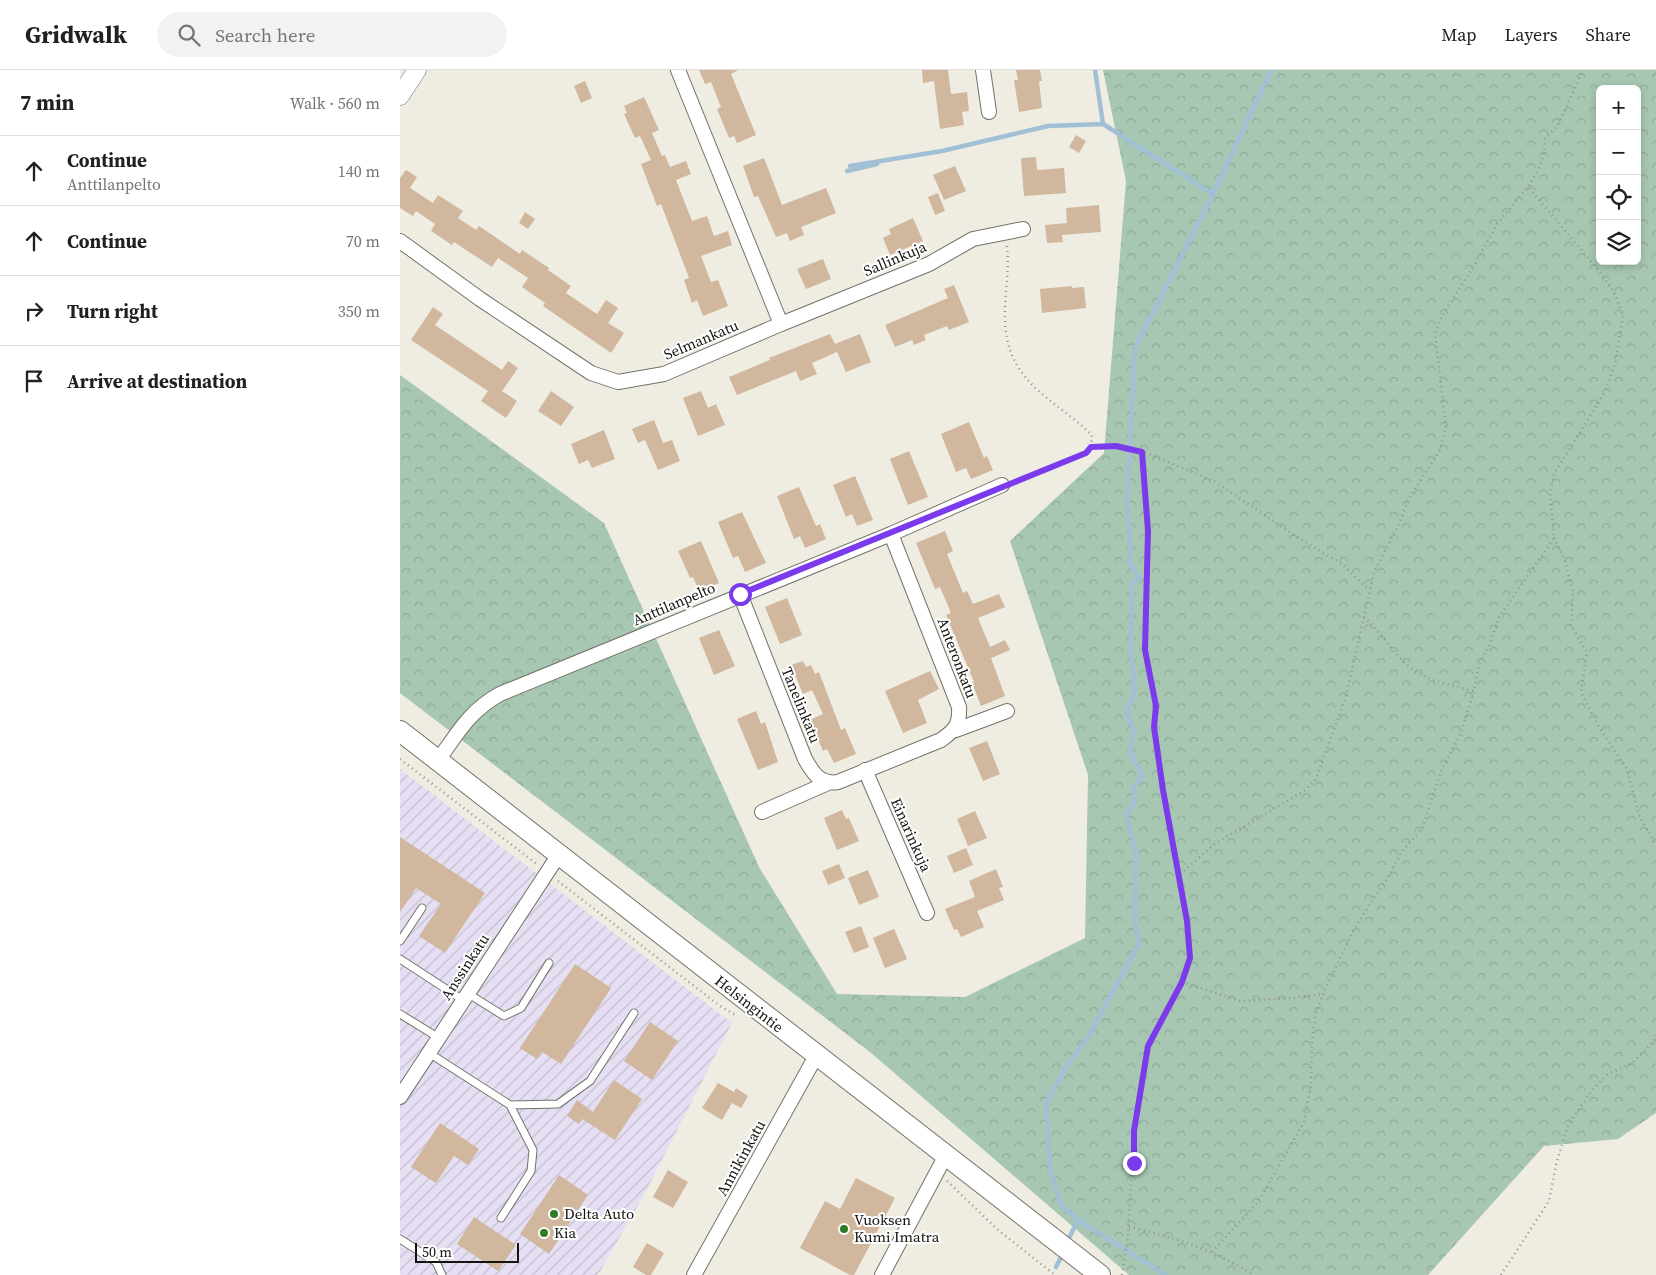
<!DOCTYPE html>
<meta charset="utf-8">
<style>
body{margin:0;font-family:"Source Serif 4",serif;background:#f2f2f2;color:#202124}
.controls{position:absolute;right:15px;top:15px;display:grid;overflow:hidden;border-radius:8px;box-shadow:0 2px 8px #0003}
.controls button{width:45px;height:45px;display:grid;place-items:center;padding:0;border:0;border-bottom:1px solid #e0e0e0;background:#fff;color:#202124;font:25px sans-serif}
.scale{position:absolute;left:15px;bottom:12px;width:104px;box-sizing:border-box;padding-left:5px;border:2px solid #14130f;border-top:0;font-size:14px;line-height:18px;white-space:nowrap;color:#14130f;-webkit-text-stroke:4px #fff;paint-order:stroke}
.stop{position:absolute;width:15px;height:15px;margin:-11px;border:4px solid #7c3aed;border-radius:50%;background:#fff}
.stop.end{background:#7c3aed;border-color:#fff;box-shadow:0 1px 5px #0008}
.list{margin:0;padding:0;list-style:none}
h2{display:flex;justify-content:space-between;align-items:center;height:65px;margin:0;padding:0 20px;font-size:21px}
h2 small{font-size:16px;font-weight:400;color:#757577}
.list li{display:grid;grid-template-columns:32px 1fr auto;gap:15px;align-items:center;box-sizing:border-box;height:70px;padding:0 20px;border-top:1px solid #e0e0e0}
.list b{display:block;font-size:19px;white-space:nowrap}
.list p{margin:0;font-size:16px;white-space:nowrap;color:#757577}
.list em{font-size:16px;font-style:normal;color:#757577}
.icon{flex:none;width:28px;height:28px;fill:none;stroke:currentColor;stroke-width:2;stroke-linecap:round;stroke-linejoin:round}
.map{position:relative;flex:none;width:1256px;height:1205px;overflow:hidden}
header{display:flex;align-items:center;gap:30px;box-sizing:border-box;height:70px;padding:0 25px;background:#fff;border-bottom:1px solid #e0e0e0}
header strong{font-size:24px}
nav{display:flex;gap:28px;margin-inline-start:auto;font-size:18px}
.search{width:350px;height:45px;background:#f2f2f2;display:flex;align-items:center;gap:12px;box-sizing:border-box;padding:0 18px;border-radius:28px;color:#757577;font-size:19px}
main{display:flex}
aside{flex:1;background:#fff}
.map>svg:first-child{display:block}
</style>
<header>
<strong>Gridwalk</strong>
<div class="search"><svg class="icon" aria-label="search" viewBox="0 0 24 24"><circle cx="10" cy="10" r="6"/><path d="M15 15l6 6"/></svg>Search here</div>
<nav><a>Map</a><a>Layers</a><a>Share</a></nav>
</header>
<main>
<aside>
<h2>7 min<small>Walk · 560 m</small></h2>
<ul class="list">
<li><svg class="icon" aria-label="ahead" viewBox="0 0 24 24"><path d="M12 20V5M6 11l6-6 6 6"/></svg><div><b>Continue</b><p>Anttilanpelto</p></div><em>140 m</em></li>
<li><svg class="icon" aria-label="ahead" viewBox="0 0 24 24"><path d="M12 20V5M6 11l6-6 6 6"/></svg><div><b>Continue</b></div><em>70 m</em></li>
<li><svg class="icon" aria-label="right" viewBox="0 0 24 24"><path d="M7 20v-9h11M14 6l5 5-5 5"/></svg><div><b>Turn right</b></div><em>350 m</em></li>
<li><svg class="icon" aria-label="arrive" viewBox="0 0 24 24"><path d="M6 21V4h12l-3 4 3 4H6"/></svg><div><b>Arrive at destination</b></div></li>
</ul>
</aside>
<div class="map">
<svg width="1256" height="1205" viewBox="0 0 1256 1205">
<defs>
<pattern id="industrial-furrows" width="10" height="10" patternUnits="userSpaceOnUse" patternTransform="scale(1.25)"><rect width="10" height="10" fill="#e6dff4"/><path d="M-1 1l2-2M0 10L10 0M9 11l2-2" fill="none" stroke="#c4bed0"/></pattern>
<pattern id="forest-crowns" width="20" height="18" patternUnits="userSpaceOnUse" patternTransform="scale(1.25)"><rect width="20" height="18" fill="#a7c7b2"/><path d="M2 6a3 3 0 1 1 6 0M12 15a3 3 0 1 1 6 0" fill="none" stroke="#8faa98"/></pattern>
</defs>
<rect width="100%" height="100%" fill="#efede2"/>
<path fill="url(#industrial-furrows)" d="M0,699L332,953L244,1125L198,1205H0Z"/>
<path fill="url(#forest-crowns)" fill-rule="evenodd" d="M703,0H1256V1043L1218,1069L1144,1076L1028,1205H729L470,982L0,623V305L204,453L359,797L437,924L565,927L685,868L688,705L610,471L704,383L726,111ZM1200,19H1237V191H1200Z"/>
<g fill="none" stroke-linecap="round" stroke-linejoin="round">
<path stroke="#a1c0d6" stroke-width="4.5" d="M695,0L703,54
M450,96L542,81L648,56L703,54L813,124
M447,101L477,94
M670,1166L678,1150
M656,1197L660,1189
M766,1205L678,1150L661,1135L650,1100L646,1033L666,997L687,969L739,874L735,852L736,781L726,745L735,731L734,717L742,706L730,681L734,662L727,641L735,621L731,583L732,514L739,508L729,492L731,484L727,431L735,278L813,124L871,0"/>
</g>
<path fill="#d0b79e" d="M299,0H338L331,4L356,65L337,73L334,66L329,68L317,39L321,37L311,12L305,14Z
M522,0H548L551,24L567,22L569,41L562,42L564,55L540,59L534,11L523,13Z
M616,0H640L642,11H639L642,38L619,42L614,10H618Z
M185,11L192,28L181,33L174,16Z
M244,27L259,60L252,63L262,86L265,85L270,97L286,91L291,104L276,110L292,151L307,146L314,166L328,161L332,175L301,186L311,212L318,210L328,236L303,246L297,230L292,233L284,210L289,208L261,134L257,136L241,94L251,90L240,66L235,68L224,44L227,43L224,36Z
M676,65L686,71L679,83L669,77Z
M636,87L637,100L664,98L666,123L624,126L621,88Z
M364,88L382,135L426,118L436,143L401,157L404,165L390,171L387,163L376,167L358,126L354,127L343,96Z
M555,96L566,121L544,130L533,105Z
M6,100L17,107L10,118L33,133L38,125L63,141L58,148L76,160L79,156L120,184L122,180L149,198L148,200L171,216L166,223L197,244L206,230L218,238L208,253L224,263L211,283L143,236L145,233L122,217L128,208L98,188L92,197L54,172L52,175L31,161L35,154L16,141L13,146L0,138V108Z
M538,123L545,141L535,145L528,127Z
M699,135L701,162L662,165L663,172L647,173L645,155L667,153L666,138Z
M125,142L135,149L128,159L119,153Z
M513,148L523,171L490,185L483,168L491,164L489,159Z
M423,189L431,209L406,219L397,199Z
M554,215L569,252L549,260L547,256L524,265L526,270L514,275L512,270L495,277L485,255L548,228L544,219Z
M672,216V218L684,217L686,238L642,243L640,219Z
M33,237L43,244L35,255L102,300L108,291L118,298L102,321L117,331L106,348L81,331L88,321L11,270Z
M430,264L435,274L460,264L471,292L446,302L437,282L412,293L417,304L400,311L396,301L337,325L329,307L370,290L369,288Z
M151,321L174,337L161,356L138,341Z
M301,321L308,338L316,334L325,355L298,366L283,328Z
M254,350L263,373L272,370L280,391L258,400L245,370L238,373L232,359Z
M569,352L584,388L587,386L593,400L571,409L566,398L556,402L541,364Z
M204,360L215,389L192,398L188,390L179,394L171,374Z
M509,381L528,427L508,435L490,389Z
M455,406L473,450L457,456L452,444L446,447L433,415Z
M399,417L416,456L420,454L426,469L405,478L400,466L394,469L377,426Z
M342,442L366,493L345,502L338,486L333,488L318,452Z
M545,461L553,481L547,484L563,523L567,521L573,534L599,524L605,537L578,548L590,577L605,570L610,580L591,588L605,626L581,636L572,613L574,612L546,545L551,543L540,517L535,519L516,473Z
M301,471L319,513L299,521L293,507L290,508L278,481Z
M387,528L402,565L380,574L365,537Z
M319,560L335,596L314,605L299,568Z
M403,591L406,597L411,595L415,604L419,602L441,660L445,658L456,684L434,693L427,679L423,681L410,650L423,644L412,620L403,624L391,595Z
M530,601L539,619L518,630L527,653L503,663L485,621Z
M356,641L361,654L365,652L378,692L358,700L337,649Z
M587,671L600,704L583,711L569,678Z
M442,740L446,749L449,748L459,771L437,780L424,748Z
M575,741L587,768L568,776L557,749Z
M0,767L85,823L45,883L19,866L41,834L16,818L0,842Z
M566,778L573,795L554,803L547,786Z
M439,794L445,808L428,815L422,801Z
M596,799L603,817L599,818L604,830L577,841L584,857L561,867L557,859L554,860L545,839L575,827L569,811Z
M468,800L479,827L459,835L448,808Z
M461,856L469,877L454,883L445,862Z
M494,859L507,889L485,898L473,868Z
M175,894L211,918L161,994L142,982L137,989L120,978Z
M250,952L278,971L252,1010L224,991Z
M214,1010L242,1029L215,1070L182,1049L179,1054L167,1046L177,1030L193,1042Z
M318,1013L334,1022L336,1018L348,1026L341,1038L332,1033L322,1050L302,1038Z
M40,1053L79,1079L68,1095L54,1086L36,1113L11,1097Z
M268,1100L288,1112L273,1138L253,1127Z
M159,1105L188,1125L149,1184L120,1164Z
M456,1108L495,1128L454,1205H450L400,1178L425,1131L440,1139Z
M74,1147L116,1175L98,1201L57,1174Z
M247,1173L264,1183L251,1205H246L233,1197Z"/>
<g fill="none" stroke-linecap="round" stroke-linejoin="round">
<g stroke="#747369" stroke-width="9">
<path id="service" d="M0,871L22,838
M0,889L63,930
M67,923L104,946L121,938L149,893
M0,944L39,968
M29,983L110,1035L133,1080L131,1101L101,1148
M110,1035L158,1034L190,1011L234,943
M0,1169L36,1192L42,1205"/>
</g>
<g stroke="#747369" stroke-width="16">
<path id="minor" d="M583,0L589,42
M0,171L80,229L191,303L218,312L264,304L381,254L278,0
M381,254L529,194L573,169L623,159
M340,524L405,689C413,703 420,715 438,712L541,670C555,660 560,655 559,637L491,464
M556,660L607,641
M37,692C57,664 69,641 100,624L491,464L602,415
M465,700L527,843
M362,742L428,713
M0,1027L158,786
M294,1205L416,986
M482,1205L546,1085"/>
</g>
<g stroke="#747369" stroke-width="19">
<path id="tertiary" d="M0,26L17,0"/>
</g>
<g stroke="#747369" stroke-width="22">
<path id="secondary" d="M0,661L700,1205"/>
</g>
<path stroke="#94938a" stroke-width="2.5" stroke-dasharray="1 4" stroke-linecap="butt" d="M607,176C610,200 604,225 605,249C606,313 654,328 692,365L691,377L686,383L613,411
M691,377L716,376L736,379L814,411L894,465L942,494L968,519
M1154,468L1165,491L1173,522L1171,555L1187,583L1181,622L1199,657L1227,699L1239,746L1256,774
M964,547C980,561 986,573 1000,588C1018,609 1048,615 1074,621
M0,689L138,795
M780,804L816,773L904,721L915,711L946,626L974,502L999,454L1008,430L1040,380L1046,356L1035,264L1042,246L1072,199L1098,153L1128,117L1139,98L1144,85L1145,69L1158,55L1183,0
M158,811L320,936L337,946
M782,912L840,931L890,928L923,924
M547,1111L597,1159L655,1205
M729,1157C775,1167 813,1180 854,1205
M812,1182L858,1132L904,1052L911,1015L912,970L916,942L923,924L951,865L971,832L984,814L1002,781L1022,759L1041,701L1061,663L1074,621L1079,594L1090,574L1099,547L1154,468L1150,424L1154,404L1205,322L1215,295L1223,245L1214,222L1195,196L1128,117
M722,1205L728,1165L734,1061L741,1011L748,976L782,912L790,888L787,851L763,720L754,657L756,636L745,580L748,461L742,382
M1101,1205L1149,1131L1156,1095L1168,1055L1193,1019L1208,1004L1231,994L1254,971L1256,965"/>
<use href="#service" stroke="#fff" stroke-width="7"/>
<use href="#minor" stroke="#fff" stroke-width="14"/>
<use href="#tertiary" stroke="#fff" stroke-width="18"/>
<use href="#secondary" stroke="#fff" stroke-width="20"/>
</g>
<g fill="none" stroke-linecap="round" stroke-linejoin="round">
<path stroke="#7c3aed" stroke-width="6" d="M340,524L686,383L691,377L716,376L742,382L748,461L745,580L756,636L754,657L763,720L787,851L790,888L782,912L748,976L734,1061V1093"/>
</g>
<g fill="#307c24" stroke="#fff" stroke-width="2">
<circle cx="154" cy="1144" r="5"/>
<circle cx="444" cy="1159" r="5"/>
<circle cx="144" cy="1163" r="5"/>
</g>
<g text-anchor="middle" stroke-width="4" stroke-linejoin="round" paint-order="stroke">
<g font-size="15" fill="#14130f" stroke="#fff">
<text transform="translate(495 189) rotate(-23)" y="5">Sallinkuja</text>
<text transform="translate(301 270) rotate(-23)" y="5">Selmankatu</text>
<text transform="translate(274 534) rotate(-23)" y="5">Anttilanpelto</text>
<text transform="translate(557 588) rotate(69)" y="5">Anteronkatu</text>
<text transform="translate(401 635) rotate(68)" y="5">Tanelinkatu</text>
<text transform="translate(511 765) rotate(66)" y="5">Einarinkuja</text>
<text transform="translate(65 897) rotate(-57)" y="5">Anssinkatu</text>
<text transform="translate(349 934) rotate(38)" y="5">Helsingintie</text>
<text transform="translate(341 1088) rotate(-61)" y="5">Annikinkatu</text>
</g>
<g font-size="15" fill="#14130f" stroke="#fff" text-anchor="start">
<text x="164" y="1149">Delta Auto</text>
<text x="454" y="1155">Vuoksen<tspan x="454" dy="17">Kumi Imatra</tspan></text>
<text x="154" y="1168">Kia</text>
</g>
</g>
</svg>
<div class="controls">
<button>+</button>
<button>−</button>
<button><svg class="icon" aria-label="locate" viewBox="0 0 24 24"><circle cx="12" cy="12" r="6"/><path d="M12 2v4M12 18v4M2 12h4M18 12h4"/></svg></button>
<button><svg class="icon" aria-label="layers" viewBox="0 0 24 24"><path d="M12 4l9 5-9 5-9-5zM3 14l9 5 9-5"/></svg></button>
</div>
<div class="scale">50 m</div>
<div class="stop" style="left:340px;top:524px"></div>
<div class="stop end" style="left:734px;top:1093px"></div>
</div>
</main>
